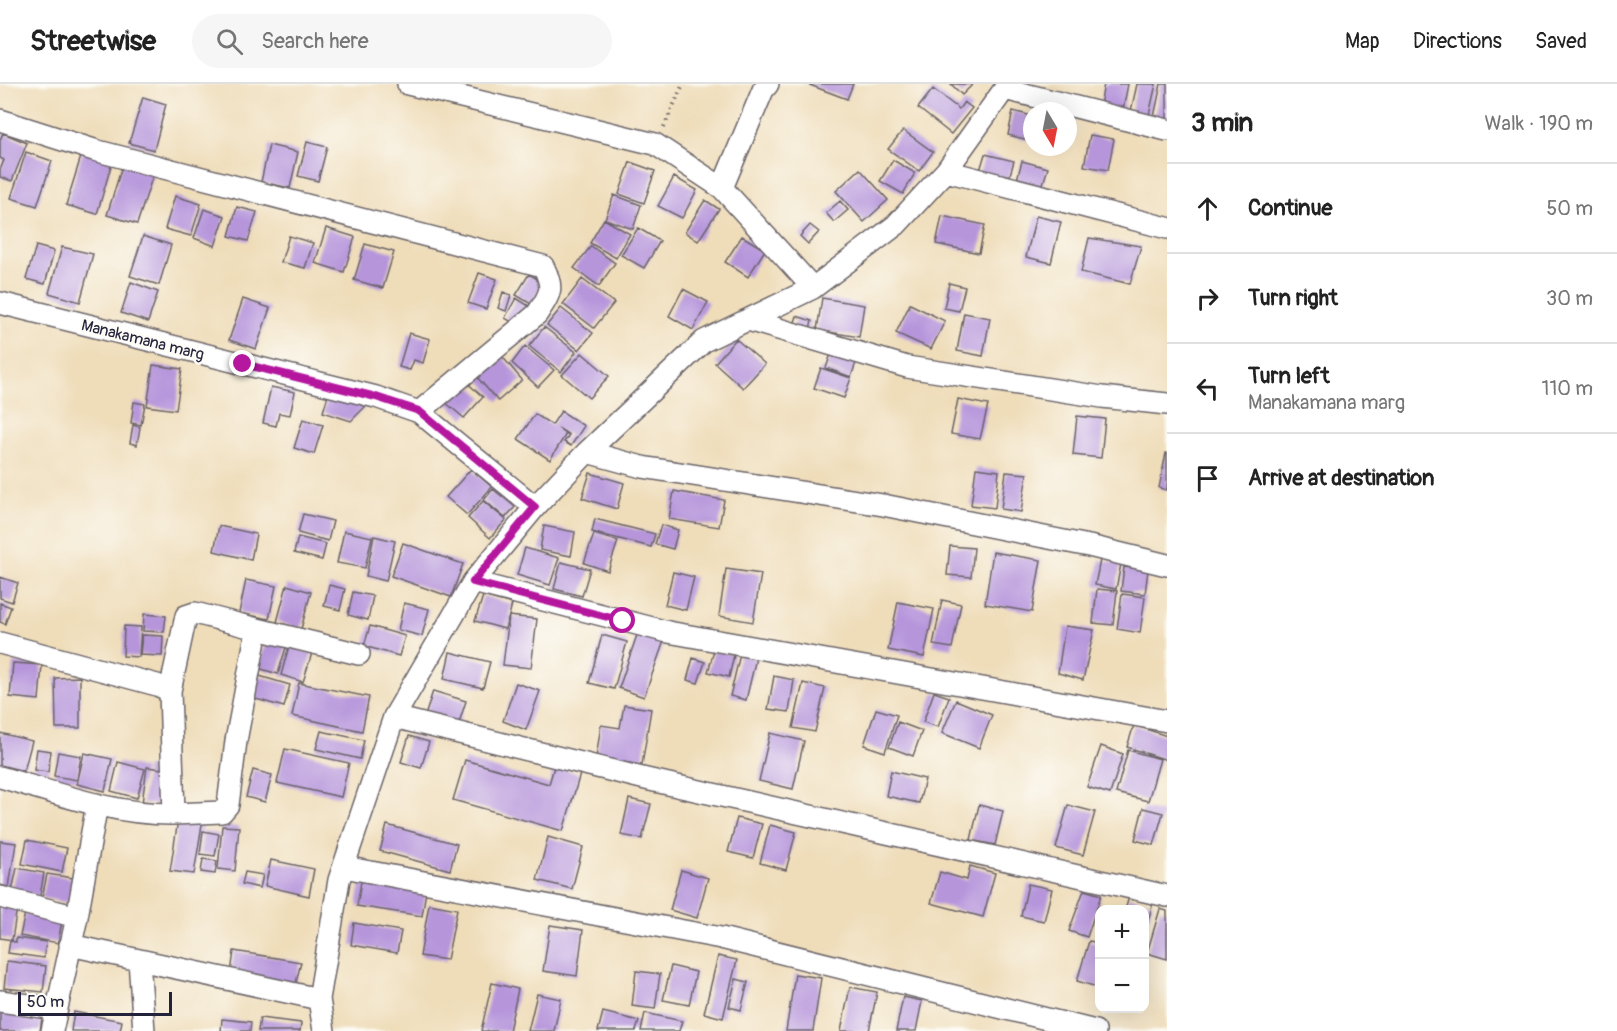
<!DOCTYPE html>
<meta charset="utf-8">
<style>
body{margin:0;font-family:Pangolin,sans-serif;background:#f6f6f6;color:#222}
.controls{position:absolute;right:18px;bottom:18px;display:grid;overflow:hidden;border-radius:12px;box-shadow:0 6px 24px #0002}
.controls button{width:54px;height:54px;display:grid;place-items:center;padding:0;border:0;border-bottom:2px solid #e0e0e0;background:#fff;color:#222;font:30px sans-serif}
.compass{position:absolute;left:1023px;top:18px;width:54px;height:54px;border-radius:50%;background:#fff;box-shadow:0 6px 24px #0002;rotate:170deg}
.scale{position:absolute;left:18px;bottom:15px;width:154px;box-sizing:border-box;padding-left:6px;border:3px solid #22223b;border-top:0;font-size:16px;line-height:21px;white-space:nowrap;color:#22223b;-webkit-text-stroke:4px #fdfcf7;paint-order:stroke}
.stop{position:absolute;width:18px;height:18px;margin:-14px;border:4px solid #b5179e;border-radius:50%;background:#fff}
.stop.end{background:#b5179e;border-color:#fff;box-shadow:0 2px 6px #0008}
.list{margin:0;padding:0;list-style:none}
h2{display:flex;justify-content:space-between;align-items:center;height:78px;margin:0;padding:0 24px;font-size:26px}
h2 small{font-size:20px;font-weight:400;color:#767676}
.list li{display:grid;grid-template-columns:39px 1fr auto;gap:18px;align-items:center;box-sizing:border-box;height:90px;padding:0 24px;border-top:2px solid #e0e0e0}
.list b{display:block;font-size:22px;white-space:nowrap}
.list p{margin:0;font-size:20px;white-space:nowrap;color:#767676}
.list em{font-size:20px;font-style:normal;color:#767676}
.icon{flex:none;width:33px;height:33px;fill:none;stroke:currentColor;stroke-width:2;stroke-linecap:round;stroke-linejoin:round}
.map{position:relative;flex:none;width:1167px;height:947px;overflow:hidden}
header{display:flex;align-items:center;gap:36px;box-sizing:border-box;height:84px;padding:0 30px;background:#fff;border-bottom:2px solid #e0e0e0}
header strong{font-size:28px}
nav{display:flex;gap:33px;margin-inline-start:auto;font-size:21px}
.search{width:420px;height:54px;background:#f6f6f6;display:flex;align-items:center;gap:15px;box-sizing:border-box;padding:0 21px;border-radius:33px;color:#767676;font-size:22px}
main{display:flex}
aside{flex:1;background:#fff}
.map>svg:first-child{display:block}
</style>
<header>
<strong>Streetwise</strong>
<div class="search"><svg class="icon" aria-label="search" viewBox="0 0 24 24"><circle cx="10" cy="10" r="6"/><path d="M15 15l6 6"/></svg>Search here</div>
<nav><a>Map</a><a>Directions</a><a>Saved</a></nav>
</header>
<main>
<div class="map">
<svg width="1167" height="947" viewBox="0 0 1167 947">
<rect width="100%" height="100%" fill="#fdfcf7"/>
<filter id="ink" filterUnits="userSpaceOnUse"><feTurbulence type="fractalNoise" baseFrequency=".0167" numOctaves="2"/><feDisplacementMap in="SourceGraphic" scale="12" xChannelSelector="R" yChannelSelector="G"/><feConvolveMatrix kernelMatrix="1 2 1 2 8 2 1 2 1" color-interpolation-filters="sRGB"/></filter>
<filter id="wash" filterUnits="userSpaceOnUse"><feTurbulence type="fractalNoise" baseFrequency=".008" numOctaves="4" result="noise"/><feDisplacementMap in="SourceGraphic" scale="24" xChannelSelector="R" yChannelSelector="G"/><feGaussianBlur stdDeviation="1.35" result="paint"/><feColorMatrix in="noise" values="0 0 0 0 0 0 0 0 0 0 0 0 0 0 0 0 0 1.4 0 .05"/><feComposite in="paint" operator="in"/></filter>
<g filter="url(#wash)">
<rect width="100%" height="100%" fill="#efddba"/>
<g id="blocks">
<path fill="#b695db" d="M807,0H853L847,15Z
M951,0H973L962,11Z
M1104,0H1128L1123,26L1100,22Z
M1137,0H1156L1149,31L1131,27Z
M1161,0H1167V36L1154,33Z
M933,5L959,25L964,18L972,24L951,50L918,24Z
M143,13L166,20L154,66L129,59Z
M1013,27L1032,32V57L1008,51Z
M903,46L933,68L919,87L888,65Z
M3,49L27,59L12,97L0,93V86L4,76L0,74V56Z
M1090,51L1114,55L1108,86L1084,82Z
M307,58L327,63L318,97L298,92Z
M269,61L298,68L290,104L261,98Z
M83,66L113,75L97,130L66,121Z
M26,68L52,77L37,122L11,114Z
M985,70L1014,77L1007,101L978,93Z
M893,76L915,89L903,110L880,97Z
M1022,77L1048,84L1041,106L1016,99Z
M630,78L655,87L644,119L619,110Z
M123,79L154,88L137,140L107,131Z
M860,85L888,116L864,138L836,107Z
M674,93L697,106L682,134L658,122Z
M614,111L641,121L633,145L605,135Z
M175,112L201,120L191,152L165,145Z
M705,116L719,125L698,157L685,148Z
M840,117L848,126L834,138L826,129Z
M237,123L257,128L248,157L229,152Z
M204,125L225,132L215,162L194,154Z
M942,132L985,141L979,169L936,160Z
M1036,132L1061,138L1051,179L1026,173Z
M604,135L630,150L616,174L590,159Z
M810,141L819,148L808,160L800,152Z
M326,144L355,153L344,188L315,179Z
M638,144L660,157L644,184L621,171Z
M143,152L171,161L159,201L130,192Z
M289,152L313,159L305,184L281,178Z
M742,152L765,166L748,193L725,178Z
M1089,154L1141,162L1130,200L1081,188Z
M365,160L394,168L383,204L354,196Z
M36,162L54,167L45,200L26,195Z
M591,162L615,179L599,202L574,184Z
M62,163L93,170L80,218L49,209Z
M479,189L497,195L486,225L468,219Z
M529,190L544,199L531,220L516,211Z
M582,195L614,219L594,244L563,220Z
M131,198L158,208L148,238L121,229Z
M949,199L965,203L959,227L944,224Z
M683,205L708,218L693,246L669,232Z
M503,208L511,211L506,227L498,224Z
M516,214L529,222L517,241L505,234Z
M822,214L864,221L859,253L817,246Z
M243,215L270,224L256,265L229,256Z
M910,220L945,237L931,265L896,249Z
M561,224L593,249L579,266L547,241Z
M964,229L990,234L983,272L957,267Z
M797,232L812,237L809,249L793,244Z
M544,243L576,268L561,288L529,262Z
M409,249L430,255L423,279L414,276L410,286L399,283Z
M736,255L765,280L743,304L715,279Z
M525,262L554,286L538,303L512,279Z
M832,267L857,276L851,293L826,284Z
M582,269L609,292L589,314L562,291Z
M501,271L522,296L498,317L476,292Z
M153,281L182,285L176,326L147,322Z
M821,284L851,294L844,314L814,304Z
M464,296L483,313L464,334L445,318Z
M271,303L295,308L290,331L279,329L276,342L263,339Z
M329,308L369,319L351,337L323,328Z
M958,315L988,321L980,355L951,350Z
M134,318L145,320L141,341L131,339Z
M561,327L584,342L571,362L564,358L569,351L558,344L566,350L550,376L518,355L535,330L552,341Z
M1077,332L1105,335L1101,374L1073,371Z
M303,335L323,341L314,370L294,364Z
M133,341L140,343L137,361L130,359Z
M1166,369H1167V406L1159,404Z
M976,384L999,387L995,424L971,421Z
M471,385L492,403L467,431L446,413Z
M1006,388L1027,390L1021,428L1001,425Z
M590,389L624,399L617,425L582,414Z
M493,405L515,423L505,434L484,416Z
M674,407L724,416L719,443L669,435Z
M483,417L506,436L490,454L468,434Z
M303,430L333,437L328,457L298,449Z
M595,435L655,450L651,463L592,448Z
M661,441L678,446L673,465L655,460Z
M219,442L256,450L251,476L214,467Z
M544,442L575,448L571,472L540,466Z
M344,447L372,453L365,484L337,479Z
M594,450L618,457L608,487L584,479Z
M374,452L395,457L386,497L366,492Z
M298,453L326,460L322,476L294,469Z
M403,459L463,480L451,513L391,492Z
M950,462L974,464L971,493L947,491Z
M525,464L559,474L550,501L517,491Z
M993,468L1041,476L1032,528L985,520Z
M1100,476L1121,480L1116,505L1095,501Z
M561,478L590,485L582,512L554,505Z
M1124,483L1148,486L1145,510L1121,507Z
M726,485L761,490L753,538L719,532Z
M673,488L694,493L686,526L665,521Z
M0,493L18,499L12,518L0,514Z
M246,496L276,502L269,535L239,529Z
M287,501L311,508L301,545L277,538Z
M329,501L345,505L340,526L324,522Z
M1097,505L1117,507L1113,541L1093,539Z
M353,508L373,512L368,536L348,531Z
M1122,510L1145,513L1140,549L1117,545Z
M483,512L512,520L509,532L537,535L531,584L503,581L509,532L505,545L475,537Z
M942,516L961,520L952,564L933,561Z
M898,518L934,525L924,573L888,566Z
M0,519L11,523L5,540L0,538Z
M404,519L429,525L422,552L398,546Z
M144,530L166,532L164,548L143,547Z
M124,542L141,543L139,573L123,572Z
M370,542L405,552L399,572L364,562Z
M1065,542L1094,546L1083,596L1058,589Z
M638,548L664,557L644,613L619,604Z
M142,551L163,552L162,572L140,571Z
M602,551L627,558L614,605L589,599Z
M267,554L287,560L278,590L258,584Z
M289,562L312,569L303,598L281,591Z
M714,566L734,571L729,593L708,588Z
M450,568L490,578L483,604L444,595Z
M740,570L756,574L746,616L730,612Z
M693,574L705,578L698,599L687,596Z
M13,579L42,581L39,616L10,613Z
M256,591L290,601L284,623L249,613Z
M774,592L794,596L789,628L768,625Z
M80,593V644H56L55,594Z
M299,599L369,613L362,647L292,632Z
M516,599L540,607L526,646L503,637Z
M803,599L825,604L815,648L793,644Z
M433,607L466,617L458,642L425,632Z
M934,608L949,613L938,643L923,638Z
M956,616L992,631L979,664L942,649Z
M624,621L651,625L642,681L596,674L601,641L620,644Z
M876,625L897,631L885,668L864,661Z
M898,638L922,647L913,672L889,663Z
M1134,641L1167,652V676L1127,663Z
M321,647L364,656L360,675L316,665Z
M0,649L32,657L24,687L0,681Z
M770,649L804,657L793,705L759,697Z
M409,652L429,658L421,684L401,678Z
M1101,662L1123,670L1110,710L1087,703Z
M37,665L51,667L48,688L34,686Z
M285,665L349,679L341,713L277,699Z
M1128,666L1160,675L1148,717L1116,709Z
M58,668L81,672L77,696L54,692Z
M84,669L112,675L105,707L77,700Z
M465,676L549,700L554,683L580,690L563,747L453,716Z
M118,678L145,685L137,714L111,707Z
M147,683L170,686L165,722L142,719Z
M253,686L272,691L265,718L246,713Z
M891,687L925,695L919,719L886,712Z
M629,715L651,720L642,755L621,751Z
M979,721L1003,727L995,761L971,756Z
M1068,721L1095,728L1083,771L1056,764Z
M1143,724L1163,729L1154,761L1135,756Z
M737,734L762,740L753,774L728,768Z
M178,736L202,740L194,790L170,787Z
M387,741L457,760L450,786L380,767Z
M770,741L796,748L786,786L760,779Z
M222,742L239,743L235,787L218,785Z
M203,747L219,750L215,772L200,770Z
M548,753L583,763L572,805L537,796Z
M27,756L67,764L62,788L22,780Z
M0,757L16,759L9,803L0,801Z
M203,775L217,777L215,790L201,788Z
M271,776L314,785L309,812L265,802Z
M970,782L995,789L983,833L931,819L940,788L967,796Z
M17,784L44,789L40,812L12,807Z
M681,786L708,794L697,834L670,826Z
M245,788L263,791L260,804L242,800Z
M47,790L73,794L69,819L42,814Z
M362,791L427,801L422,832L357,822Z
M1028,800L1052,805L1044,837L1021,832Z
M1084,806L1101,811L1087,853L1069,847Z
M1129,813L1153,819L1145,848L1144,826H1125Z
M429,820L457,825L447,876L420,872Z
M0,821L17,823L12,856L0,854Z
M1160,825L1167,827V875L1147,869Z
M25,829L62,836L58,859L20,852Z
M354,839L401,847L397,869L351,861Z
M550,841L583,846L577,892L543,887Z
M16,854L46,858L44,874L8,869L10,857L16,858Z
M1089,857L1100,859V904L1077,897Z
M234,867L301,878L296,899L231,889Z
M718,872L737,876L723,934L704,929Z
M7,877L46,882L43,908L4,904Z
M671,882L696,888L689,921L663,916Z
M636,887L660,890L655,925L632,922Z
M795,890L821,894L813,947H786Z
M736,895L748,898L741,926L729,923Z
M492,899L518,905L509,947H481Z
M850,903L877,908L869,947H841Z
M537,910L561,915L554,947H528Z
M903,913L922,917L916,947H896Z
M0,921L43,927L40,947H0Z
M74,928L122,937L120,947H71Z
M603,928L639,937L636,947H598Z
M645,929L682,937L679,947H641Z
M260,934L301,939L300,947H258Z
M222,935L251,938L250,947H221Z"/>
</g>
</g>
<g filter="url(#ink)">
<use href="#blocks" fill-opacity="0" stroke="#6a6367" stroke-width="1.5"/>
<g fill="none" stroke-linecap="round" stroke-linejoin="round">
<g stroke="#6a6367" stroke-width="24">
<path id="street" d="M408,0L655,60L722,104L813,204
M1005,5L1167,46
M0,36L94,66L543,182C555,205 550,210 537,230L419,328
M946,87L1167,144
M722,104L763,6L768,0
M0,219L376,313L419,328L535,423
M748,236L907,283L1102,313L1167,320
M587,368L642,383L883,421L1089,462L1167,481
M473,498L668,548L1167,637
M257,545L359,570
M0,559L157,601L170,607L174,730C115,731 57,709 0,693
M170,607L186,532L195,529L257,545L236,657L228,721L222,728L174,730
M394,633L646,695L1167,812
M344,783L721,854L1095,947
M0,813L77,833
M70,861L319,915
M139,876L144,947
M0,917L57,925
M52,947L77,833L97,720
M324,947L319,915L339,796L394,633L473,498L535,423L587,368L704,257L813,204L896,141L946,87L1008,0"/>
</g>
<path stroke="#6a6367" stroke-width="4" stroke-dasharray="1.5 4.5" stroke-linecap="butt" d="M664,43L683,0"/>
<use href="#street" stroke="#fff" stroke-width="21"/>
</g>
</g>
<g fill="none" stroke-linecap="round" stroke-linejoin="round" filter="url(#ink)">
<path stroke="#b5179e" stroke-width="8" d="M243,280L376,313L419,327L535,423L473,498L623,537"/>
</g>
<g text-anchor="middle" stroke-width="5" stroke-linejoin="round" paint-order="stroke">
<g font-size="16" fill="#22223b" stroke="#fdfcf7">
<text transform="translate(143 255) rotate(14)" y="6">Manakamana marg</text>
</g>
</g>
</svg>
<div class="controls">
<button>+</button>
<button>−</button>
</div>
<svg class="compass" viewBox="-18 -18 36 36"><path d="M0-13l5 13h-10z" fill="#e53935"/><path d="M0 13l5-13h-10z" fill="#767676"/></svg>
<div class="scale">50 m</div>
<div class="stop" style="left:623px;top:537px"></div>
<div class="stop end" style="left:243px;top:280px"></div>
</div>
<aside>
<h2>3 min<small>Walk · 190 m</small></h2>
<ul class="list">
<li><svg class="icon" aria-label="ahead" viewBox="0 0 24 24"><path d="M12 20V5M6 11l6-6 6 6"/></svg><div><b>Continue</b></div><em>50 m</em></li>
<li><svg class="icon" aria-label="right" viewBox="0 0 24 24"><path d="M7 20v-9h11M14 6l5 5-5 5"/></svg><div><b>Turn right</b></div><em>30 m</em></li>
<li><svg class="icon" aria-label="left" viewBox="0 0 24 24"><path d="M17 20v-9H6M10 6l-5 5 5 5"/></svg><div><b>Turn left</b><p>Manakamana marg</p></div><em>110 m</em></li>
<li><svg class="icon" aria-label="arrive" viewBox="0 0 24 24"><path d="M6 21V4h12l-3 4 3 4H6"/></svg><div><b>Arrive at destination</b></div></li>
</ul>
</aside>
</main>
